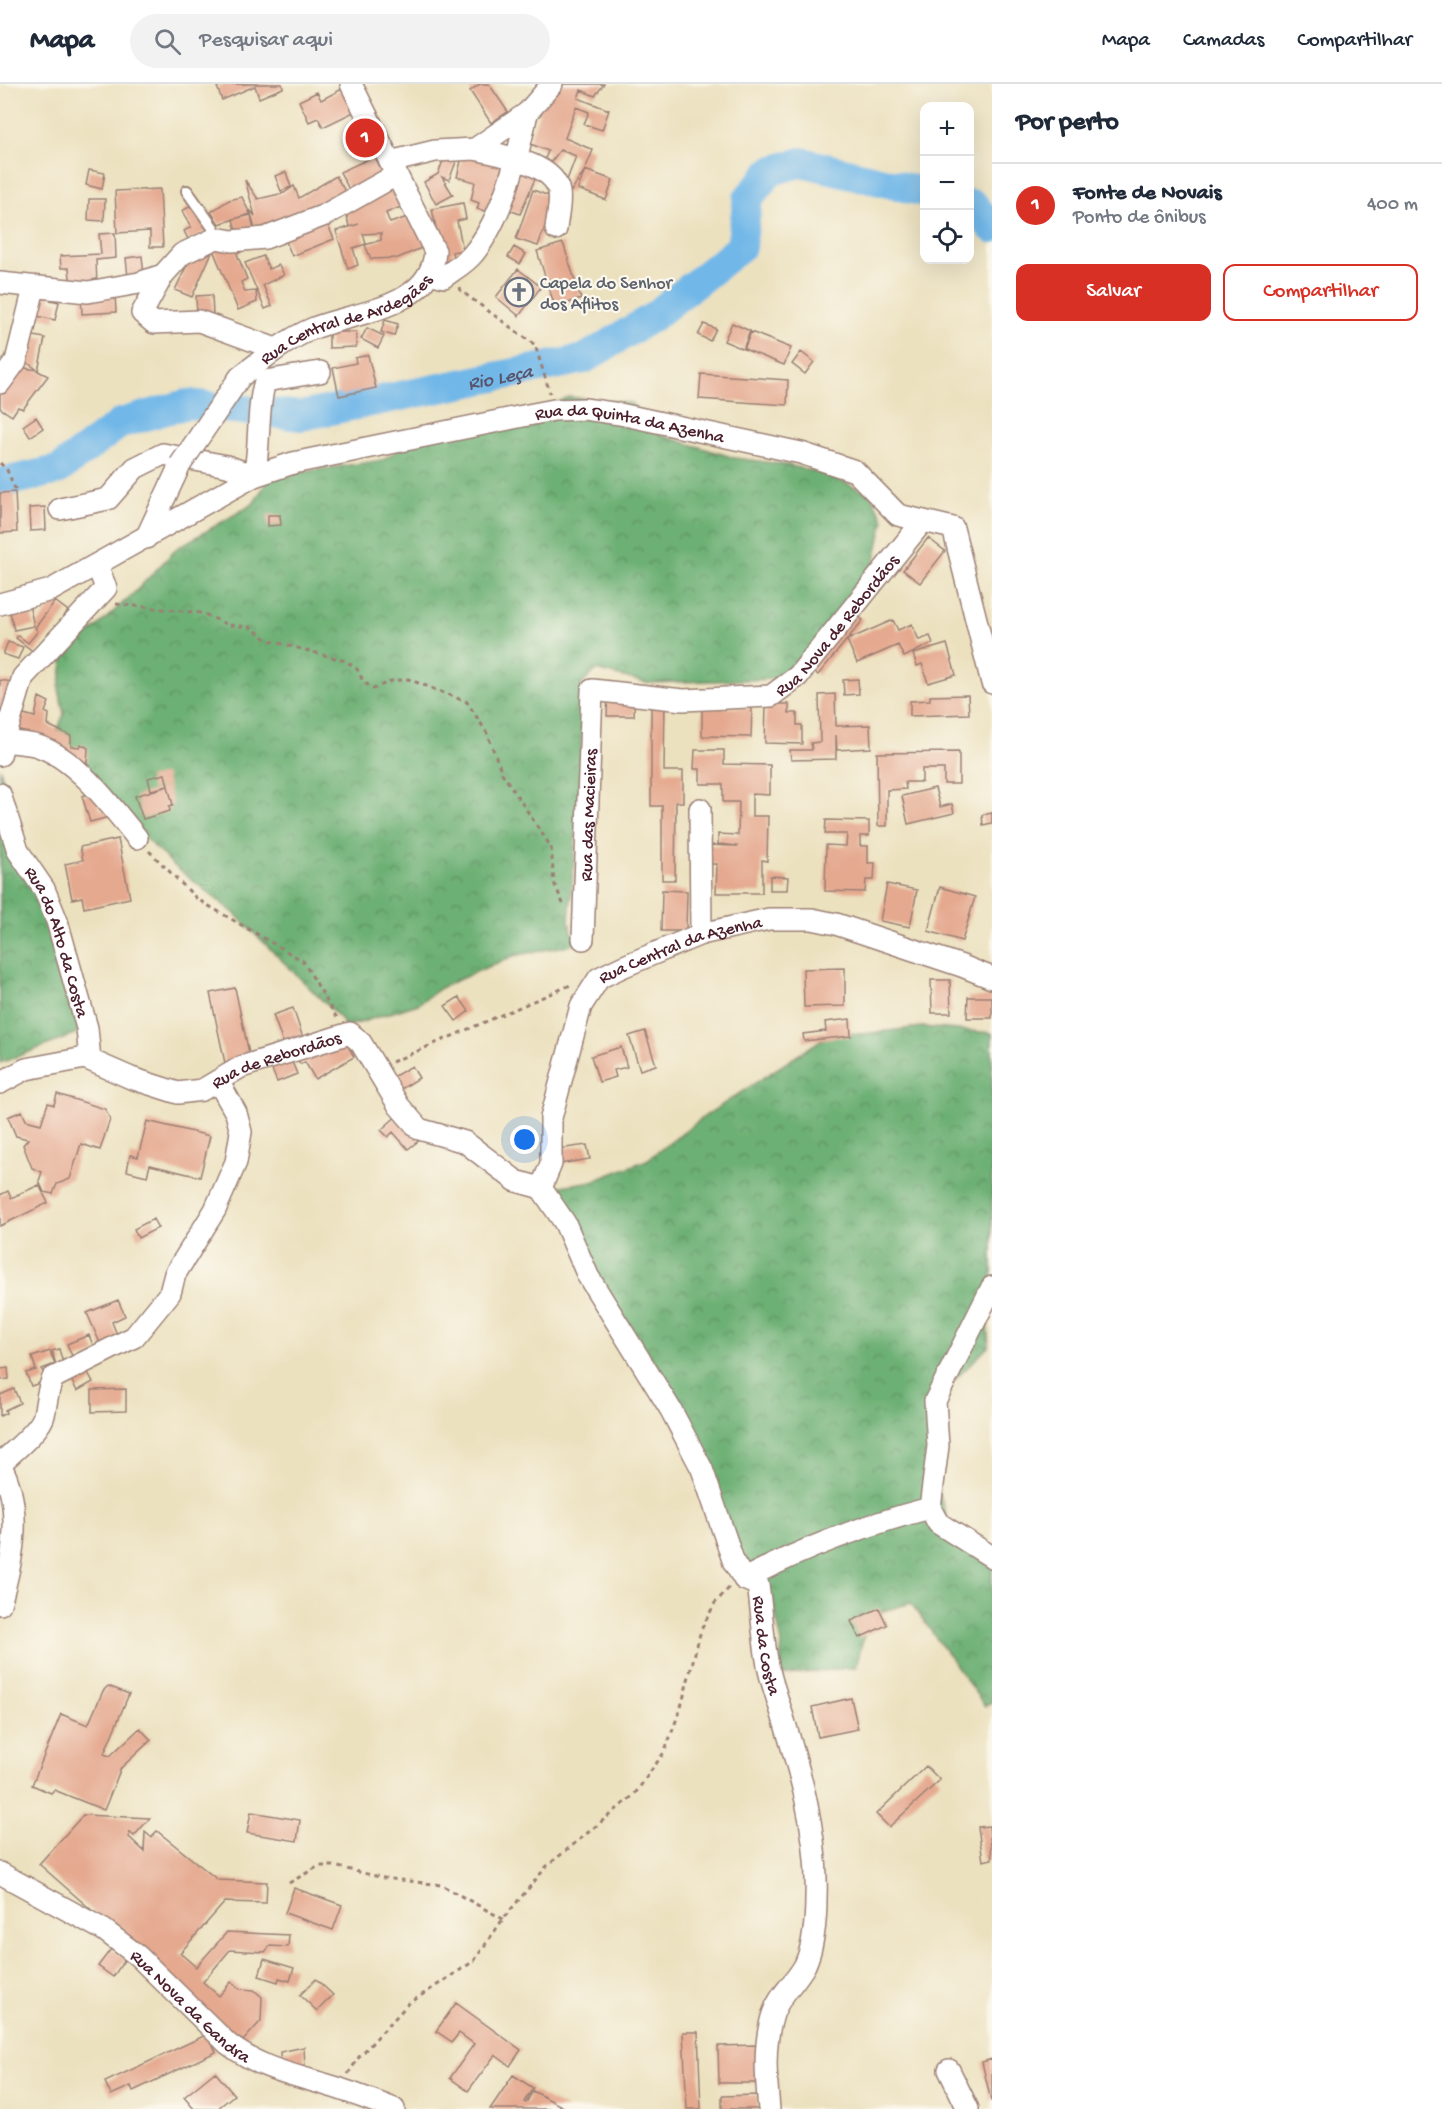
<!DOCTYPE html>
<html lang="pt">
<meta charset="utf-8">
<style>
body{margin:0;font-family:"Gochi Hand",sans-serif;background:#f2f2f3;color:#1f2937}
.controls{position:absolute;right:18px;top:18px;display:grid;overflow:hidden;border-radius:12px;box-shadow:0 6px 24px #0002}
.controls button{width:54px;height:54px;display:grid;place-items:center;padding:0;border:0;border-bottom:2px solid #e0e1e3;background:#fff;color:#1f2937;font:30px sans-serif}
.you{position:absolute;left:525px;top:1056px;width:21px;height:21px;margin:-15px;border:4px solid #fff;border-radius:50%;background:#1a73e8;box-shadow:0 0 0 9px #1a73e833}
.badge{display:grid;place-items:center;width:39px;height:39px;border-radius:50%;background:#d93025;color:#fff;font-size:20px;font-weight:700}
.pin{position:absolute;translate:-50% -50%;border:3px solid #fff;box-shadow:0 2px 6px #0006}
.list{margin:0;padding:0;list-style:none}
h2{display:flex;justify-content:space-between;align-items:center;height:78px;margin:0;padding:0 24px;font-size:26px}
h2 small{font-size:20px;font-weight:400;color:#747a83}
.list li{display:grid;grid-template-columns:39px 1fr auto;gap:18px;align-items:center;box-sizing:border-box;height:84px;padding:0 24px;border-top:2px solid #e0e1e3}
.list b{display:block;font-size:22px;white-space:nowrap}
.list p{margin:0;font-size:20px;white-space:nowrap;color:#747a83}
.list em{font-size:20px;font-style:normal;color:#747a83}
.actions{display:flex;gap:12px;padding:18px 24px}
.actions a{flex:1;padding:14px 0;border:2px solid #d93025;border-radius:12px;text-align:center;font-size:21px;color:#d93025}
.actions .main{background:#d93025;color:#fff}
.icon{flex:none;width:33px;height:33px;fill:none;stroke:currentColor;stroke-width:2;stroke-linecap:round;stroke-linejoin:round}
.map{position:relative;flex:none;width:992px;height:2025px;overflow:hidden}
header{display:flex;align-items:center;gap:36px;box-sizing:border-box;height:84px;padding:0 30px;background:#fff;border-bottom:2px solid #e0e1e3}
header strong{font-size:28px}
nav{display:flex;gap:33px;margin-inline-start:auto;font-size:21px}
.search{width:420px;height:54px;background:#f2f2f3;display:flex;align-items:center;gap:15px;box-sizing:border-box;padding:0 21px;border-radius:33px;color:#747a83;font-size:22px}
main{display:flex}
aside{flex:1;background:#fff}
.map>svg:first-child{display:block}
</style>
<header>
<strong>Mapa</strong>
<div class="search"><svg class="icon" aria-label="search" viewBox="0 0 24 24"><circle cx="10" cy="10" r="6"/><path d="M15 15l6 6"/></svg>Pesquisar aqui</div>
<nav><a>Mapa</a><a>Camadas</a><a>Compartilhar</a></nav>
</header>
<main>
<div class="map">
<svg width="992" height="2025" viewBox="0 0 992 2025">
<defs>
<pattern id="forest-crowns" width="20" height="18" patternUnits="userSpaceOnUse" patternTransform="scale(1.5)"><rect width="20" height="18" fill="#6db074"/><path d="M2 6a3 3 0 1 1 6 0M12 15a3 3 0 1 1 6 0" fill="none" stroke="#5c8f5f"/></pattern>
</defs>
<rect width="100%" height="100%" fill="#fbf7ec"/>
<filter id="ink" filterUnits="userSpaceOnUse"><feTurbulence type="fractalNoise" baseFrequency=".0167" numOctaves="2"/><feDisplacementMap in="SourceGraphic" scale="12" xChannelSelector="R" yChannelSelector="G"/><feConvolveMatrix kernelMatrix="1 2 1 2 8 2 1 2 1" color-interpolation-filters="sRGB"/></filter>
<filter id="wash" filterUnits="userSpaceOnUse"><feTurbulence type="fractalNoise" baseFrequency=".008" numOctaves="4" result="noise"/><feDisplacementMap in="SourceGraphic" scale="24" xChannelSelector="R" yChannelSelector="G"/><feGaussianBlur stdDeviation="1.35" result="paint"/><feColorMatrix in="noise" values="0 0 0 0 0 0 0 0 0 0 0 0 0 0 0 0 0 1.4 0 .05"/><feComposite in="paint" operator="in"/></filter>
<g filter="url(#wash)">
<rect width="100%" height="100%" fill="#ece1bf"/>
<path fill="url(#forest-crowns)" stroke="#5c6850" stroke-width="1.5" d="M569,313L631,319L660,351L735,374L788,381L829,391L871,411L884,436L874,480L839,536L777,595L647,599L596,586L582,600L581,682L569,838L576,860L513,872L444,902L418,920L346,943L341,935L234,829L173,781L51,662L64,630L59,605L64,573L135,508L177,464L253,420L270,393L383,376L410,358L538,327Z
M0,684L26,784L90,932L97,939L61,956L0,979Z
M922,943L992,949V1219L986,1229L989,1262L934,1316L937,1402L949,1440L992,1474V1619L985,1622L911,1519L869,1531L856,1583L779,1592L782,1559L772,1513L742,1472L662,1313L636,1249L599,1206L566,1131L560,1102L593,1097L647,1076L705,1032L833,948L862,950Z"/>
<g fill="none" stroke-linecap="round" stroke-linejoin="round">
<g stroke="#71b7e8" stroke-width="30">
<path d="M970,120L974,121L992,144"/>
<path id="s1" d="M0,399L58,386L121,339L187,320L301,332L584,275L653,233L741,163L748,114L771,87L802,78L924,108"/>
</g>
</g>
<g id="blocks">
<path fill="#e5a98f" d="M225,0H282L283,4L259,14L255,2L222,16L217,3Z
M480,0H489L508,28L491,39L470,7Z
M558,0H604L595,12L581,6L578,14L609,26L602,46L584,40L589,28L576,23L565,54L593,66L585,86L613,96L606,116L578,105L585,86L570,109L563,107L576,72L560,66L548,82L544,78L548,67L528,59L542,21Z
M344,4L356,27L323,43L318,34L309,38L299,17L317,8L321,16Z
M446,69L458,73L449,96L442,93L453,111L436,120L424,98L438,90Z
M463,69L503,80L489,128L477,125L479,119L471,116L475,98L457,93Z
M377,71L388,94L352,111L340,88Z
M522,83L537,90L520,130L504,124Z
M89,86L105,89L102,105L86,101Z
M286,88L291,103L281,107L275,92Z
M336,92L346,109L392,100L401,123L386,129L390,139L413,131L426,162L398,174L371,175L365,161L381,156V149L363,150L366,160L353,164L358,181L348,185L336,147L359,140L349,143L345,121L255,145L250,126L255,132L245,96L258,115L284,109L294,102L299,114Z
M160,105L163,163H150V147L117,149L115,107Z
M533,106L555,114L538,162L516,155Z
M242,113L250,130L219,140L211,128L229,116Z
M89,115H105L104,137L88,136Z
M198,118L213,143L189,157L184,147L191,143L182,127Z
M463,119L466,135L457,137L463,166L452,168L455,181L444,183L432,125Z
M251,131L254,147L237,151L233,135Z
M324,132L334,155L292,172L283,150Z
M115,149L116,174L96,176L97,202L71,204L69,184H61L60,172L101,170L99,150Z
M240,155L241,168L237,170L247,195L241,198L245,208L256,207L257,218L238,226L213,166L192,213L175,206L198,158Z
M563,159L581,215L555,223L537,167Z
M514,163L526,170L520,180L508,173Z
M142,172L144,192L128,193L126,174Z
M263,172L269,185L279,181L284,191L263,201L272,222L265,225L245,179Z
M518,185L541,203L519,232L496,213Z
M38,206L52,209L50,216L59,218L55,236L32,231Z
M115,209L116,228L82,230L81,210Z
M212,211L213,230L197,231L196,212Z
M385,236L398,240L394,252L381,248Z
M732,239L750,247L743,265L724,257Z
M704,240L716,245L710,257L698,251Z
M367,244L384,252L378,264L361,255Z
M329,248H356V263L329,264Z
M751,248L791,264L784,281L744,265Z
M28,251L45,254L38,287L48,292L23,325L18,323L12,332L0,324V307L18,283L38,286L23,276Z
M801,268L814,278L805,290L792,280Z
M368,271L376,304L339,312L333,284L356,279L355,274Z
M701,290L788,296L787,321L699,315Z
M36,333L43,344L30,353L23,342Z
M15,408L17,448L0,449V409Z
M45,423L46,446L30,447L29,424Z
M268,431H280L281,441L268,442Z
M928,454L945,467L920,499L903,486Z
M55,517L68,527L35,569L16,554L18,551L28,559L38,547L35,544Z
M29,520L34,542L14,546L9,524Z
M853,528L863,536L818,591L808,583Z
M893,536L898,546L912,540L919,556L930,552L933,559L904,573L898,561L857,579L847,556Z
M8,558L23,563L18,575L3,570Z
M947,560L956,591L928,599L922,580L917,582L913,570Z
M858,595L859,610L844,611L843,596Z
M0,596L12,598L0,637Z
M608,609H635L634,632H607Z
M835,610L836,642L870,641L871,664L837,666L836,651V675L791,676L790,666H812L811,659L820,658L819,611Z
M968,611L969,630L910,632V617L930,616V612Z
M39,613L49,618L45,628L49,630L48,641L71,652V662L80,663L81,660L88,664L87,679L16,645L20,629L35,633Z
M651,613H665L664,687H683V718H676L675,796H662V722H651Z
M766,620H789V629H797V641H802V660L765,659Z
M702,623L752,624L751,653L702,652Z
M695,666H724V680L770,681V711L752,710V732H768L767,777L762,776V809H716L717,780H707V761L738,762L718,760V750L738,751L739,718H723V700H700V685H694Z
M959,668V700H944V685H922V698H905L906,705L887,706V742H878L877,669Z
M165,690L168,702L151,706L148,694Z
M168,702L173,721L169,722L170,727L143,735L135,712Z
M935,704L940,723L952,720L954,729L908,740L902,712Z
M95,708L100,726L110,723L113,732L90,738L82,712Z
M992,729V739L983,741L982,731Z
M826,736L869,737V752H860V762H868V779H875L874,796H866L865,808L825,807L826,761L846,762L847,750H825Z
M118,755L130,814L84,824L82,813L72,815L65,780L83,776L80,763Z
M770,792L788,793L787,806H770Z
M887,800L917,806L910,843L880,837Z
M940,803L975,813L962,857L928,847Z
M662,806L687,807L686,847H661Z
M845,884V922L804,923L803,885Z
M931,896H950L951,929H932Z
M235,904L250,974L225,979L210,909Z
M459,913L469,927L456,937L445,922Z
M968,913H992V934H967Z
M293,924L304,957L285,964L273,931Z
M850,935L851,952L804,957L803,950L826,947L825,938Z
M340,947L354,973L315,995L305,978L300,980L296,971Z
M645,947L656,981L640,986L629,952Z
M621,963L627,983L614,986L616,993L599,998L591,972Z
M288,968L297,990L277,998L268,976Z
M412,982L419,994L398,1007L391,994Z
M57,1010L105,1025L110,1035L100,1066L81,1060L70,1095L57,1100L53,1110L44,1108L39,1097L42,1088L32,1084L23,1061L28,1055L16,1052L8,1033L22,1027L26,1036L41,1040L48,1019L54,1021Z
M399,1030L421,1055L408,1065L393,1048L388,1053L381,1046Z
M147,1037L210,1052L200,1093L150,1081L147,1092L127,1087L130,1071L138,1073Z
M587,1061L590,1075L560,1080L558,1065Z
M39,1101L48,1119L0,1142V1111L8,1107L11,1114Z
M153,1135L158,1144L138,1154L134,1145Z
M118,1216L125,1232L112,1238L120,1258L103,1266L87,1229Z
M89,1251L96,1269L74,1277L67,1260Z
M59,1265L63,1279L56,1281L52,1267Z
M50,1267L55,1280L42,1285L46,1297L31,1302L26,1289L36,1286L32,1273Z
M84,1281L93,1298L77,1307L68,1290Z
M8,1284L9,1295L0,1296V1285Z
M14,1305L20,1319L5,1326L6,1329L0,1332V1311Z
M126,1305V1327L92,1328V1306Z
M879,1524L887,1541L859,1554L851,1537Z
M108,1602L129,1610L104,1670L110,1672L140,1644L151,1656L121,1684L104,1726L54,1706L51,1709L32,1701L61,1630L88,1641L103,1607Z
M851,1614L858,1645L818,1653L812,1623Z
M926,1682L940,1696L889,1743L876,1730Z
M251,1728L300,1736L297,1757L247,1749Z
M83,1731L150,1734L134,1752L129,1748V1753L144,1767L145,1748L151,1753L157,1747L218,1796L267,1798L266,1819L225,1818L180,1869L196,1883L227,1848L289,1851L288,1863L270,1862L265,1868L230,1866L203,1898L219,1912L231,1898L240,1905L254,1906L262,1913L261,1937L242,1958L39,1780Z
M989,1742L992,1775L983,1777L978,1743Z
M294,1804L342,1821L333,1846L285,1829Z
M111,1865L125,1875L113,1893L98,1882Z
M264,1875L294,1884L290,1897L279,1894L278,1898L259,1892Z
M316,1895L333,1911L317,1927L300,1911Z
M456,1919L521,1966L510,1982L495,1971L468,2007L450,1994L474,1960L459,1949L452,1958L436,1947Z
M683,1948H698L701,2025H687Z
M208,1950L216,1968L133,2007L131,2002L111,2011L105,1998Z
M758,1961V1999H719L718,1962Z
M304,1963L305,1983L281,1984L280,1968Z
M992,1975V2017H991L982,1978Z
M215,1988L234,2011L217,2025H194L184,2013Z
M513,1991L533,2004L524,2018L526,2019L533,2007L567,2025H490Z
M758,2011V2025H722V2012Z"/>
</g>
</g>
<g filter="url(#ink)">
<use href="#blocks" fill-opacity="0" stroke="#9b8075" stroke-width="1.5"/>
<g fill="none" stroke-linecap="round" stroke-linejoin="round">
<g stroke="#9b8075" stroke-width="14">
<path id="service" d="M187,107L214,145L216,154"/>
</g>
<g stroke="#9b8075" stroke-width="24">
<g id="minor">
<path d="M475,65C499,71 555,79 559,108C561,119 557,134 556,145"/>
<path d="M390,78L435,67L475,65L527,29L552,0"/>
<path d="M430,189L444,193C453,186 466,179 473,170C502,135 518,73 527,29"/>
<path d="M163,191L142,229L154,239L199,237L276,265"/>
<path d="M0,199L88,208L139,199L163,191L182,170L216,154L232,157L265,154L325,131L396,91"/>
<path id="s2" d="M240,293C263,275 287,255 314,244C355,228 432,224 435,167L351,0"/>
<path d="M0,299L16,277L34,204"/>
<path d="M60,425L108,415L135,384L163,370L227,382L254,392C261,360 256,328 265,297L320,288"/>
<path d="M146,454L180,381"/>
<path id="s3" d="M0,520L51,506L254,392L293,379L528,331L554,326L584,325L620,330L801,369L855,387L898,431L953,444L992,599"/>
<path d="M6,657C16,659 28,659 38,662C77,675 112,723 137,754"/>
<path d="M0,671L23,593L106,504L97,481"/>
<path id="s4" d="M0,710L18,767L44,805L57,837L87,944L90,976"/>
<path d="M700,725L701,850"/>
<path id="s5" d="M583,855L592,606L683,616L771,612L798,592L923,437"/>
<path id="s6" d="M0,999L26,985L85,974L131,994L178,1009L202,1006L241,983L350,949L361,959L399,1022L419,1045L465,1058L516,1097L541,1104"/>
<path id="s7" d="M541,1104L565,1139L588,1192L671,1326L702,1385L734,1479L744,1495L758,1501C763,1533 763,1570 773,1601C794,1669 819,1741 816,1814C816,1835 814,1861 805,1881C796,1898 779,1911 773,1930C763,1961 766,1993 769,2025"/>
<path id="s8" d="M541,1104L551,1080V1034L581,922L599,894L622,883L701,850L769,835H812L836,840L962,882L992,894"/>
<path d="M992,1203L935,1317L938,1362L930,1424L938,1439L992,1473"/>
<path d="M744,1495C804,1464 864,1441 930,1424"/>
<path d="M0,1520C13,1475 24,1424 0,1380C11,1369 41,1346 44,1331C47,1317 47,1307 53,1294L134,1253L170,1209L175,1190L215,1126L236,1078L241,1048L236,1029L218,997"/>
<path id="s9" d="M0,1789L104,1846L138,1872L228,1960C265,1988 298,1991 340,2005C358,2011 376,2018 394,2025"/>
<path d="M949,1986L968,2025"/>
</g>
</g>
<path stroke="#9b8075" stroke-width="3" stroke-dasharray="4.5 4.5" stroke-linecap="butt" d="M460,203L461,207L535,261L550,309
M0,379L7,386L16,407
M116,520L202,529L228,541L250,543L268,556L346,577L357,585L363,597L373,605L391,597L408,595L467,618L487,649L502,689L551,763L554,799L565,824
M149,767L197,815L303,877L337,934
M392,978L573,900
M289,1799L319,1782H334L384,1794L441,1801L503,1835
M348,1990L359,1973L408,1920L474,1877L503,1835L547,1782L634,1711L665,1667L681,1623L701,1546L715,1519L730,1503"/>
<use href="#service" stroke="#fff" stroke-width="10"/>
<use href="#minor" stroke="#fff" stroke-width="21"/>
<g stroke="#9b8075" stroke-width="24" stroke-linecap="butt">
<path id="minor-bridge" d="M180,381L240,293"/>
</g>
<use href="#minor-bridge" stroke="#fff" stroke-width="21"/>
</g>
</g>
<defs>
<g id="church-ring" transform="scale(1.5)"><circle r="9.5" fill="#fbf7ec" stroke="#6b7280" stroke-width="1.5"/><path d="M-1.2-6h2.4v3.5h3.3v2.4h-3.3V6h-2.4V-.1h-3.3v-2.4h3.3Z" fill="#6b7280"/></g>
</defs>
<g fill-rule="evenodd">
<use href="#church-ring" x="519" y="208"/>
</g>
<g text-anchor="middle" stroke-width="4.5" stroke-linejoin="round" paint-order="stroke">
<g font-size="18" fill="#5b616d" stroke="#fbf7ec" text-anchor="start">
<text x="540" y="204">Capela do Senhor<tspan x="540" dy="21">dos Aflitos</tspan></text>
</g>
<g font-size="18" fill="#4a1f2b" stroke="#fbf7ec">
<text dy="6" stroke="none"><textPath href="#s2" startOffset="122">Rua Central de Ardegães</textPath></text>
<text dy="6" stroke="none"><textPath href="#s3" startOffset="670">Rua da Quinta da Azenha</textPath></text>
<text dy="6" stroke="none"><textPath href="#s5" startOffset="526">Rua Nova de Rebordãos</textPath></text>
<text dy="6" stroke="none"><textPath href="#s5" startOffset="124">Rua das Macieiras</textPath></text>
<text dy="6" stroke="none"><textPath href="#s4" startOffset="160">Rua do Alto da Costa</textPath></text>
<text dy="6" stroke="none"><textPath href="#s8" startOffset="308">Rua Central da Azenha</textPath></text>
<text dy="6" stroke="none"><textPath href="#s6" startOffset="294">Rua de Rebordãos</textPath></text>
<text dy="6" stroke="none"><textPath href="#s7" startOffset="519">Rua da Costa</textPath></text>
<text dy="6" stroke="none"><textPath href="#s9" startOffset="234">Rua Nova da Gandra</textPath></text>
</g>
<g font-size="20" font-style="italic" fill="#58546d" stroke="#fbf7ec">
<text dy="7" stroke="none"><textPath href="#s1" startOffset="524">Rio Leça</textPath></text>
</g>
</g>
</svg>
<div class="controls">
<button>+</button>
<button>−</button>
<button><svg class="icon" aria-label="locate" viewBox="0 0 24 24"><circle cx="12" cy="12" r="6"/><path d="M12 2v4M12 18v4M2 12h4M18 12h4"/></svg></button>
</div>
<div class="you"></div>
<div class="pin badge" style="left:365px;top:54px">1</div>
</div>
<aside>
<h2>Por perto<small></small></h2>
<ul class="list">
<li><span class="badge">1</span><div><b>Fonte de Novais</b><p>Ponto de ônibus</p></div><em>400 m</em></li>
</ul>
<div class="actions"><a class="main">Salvar</a><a>Compartilhar</a></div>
</aside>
</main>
